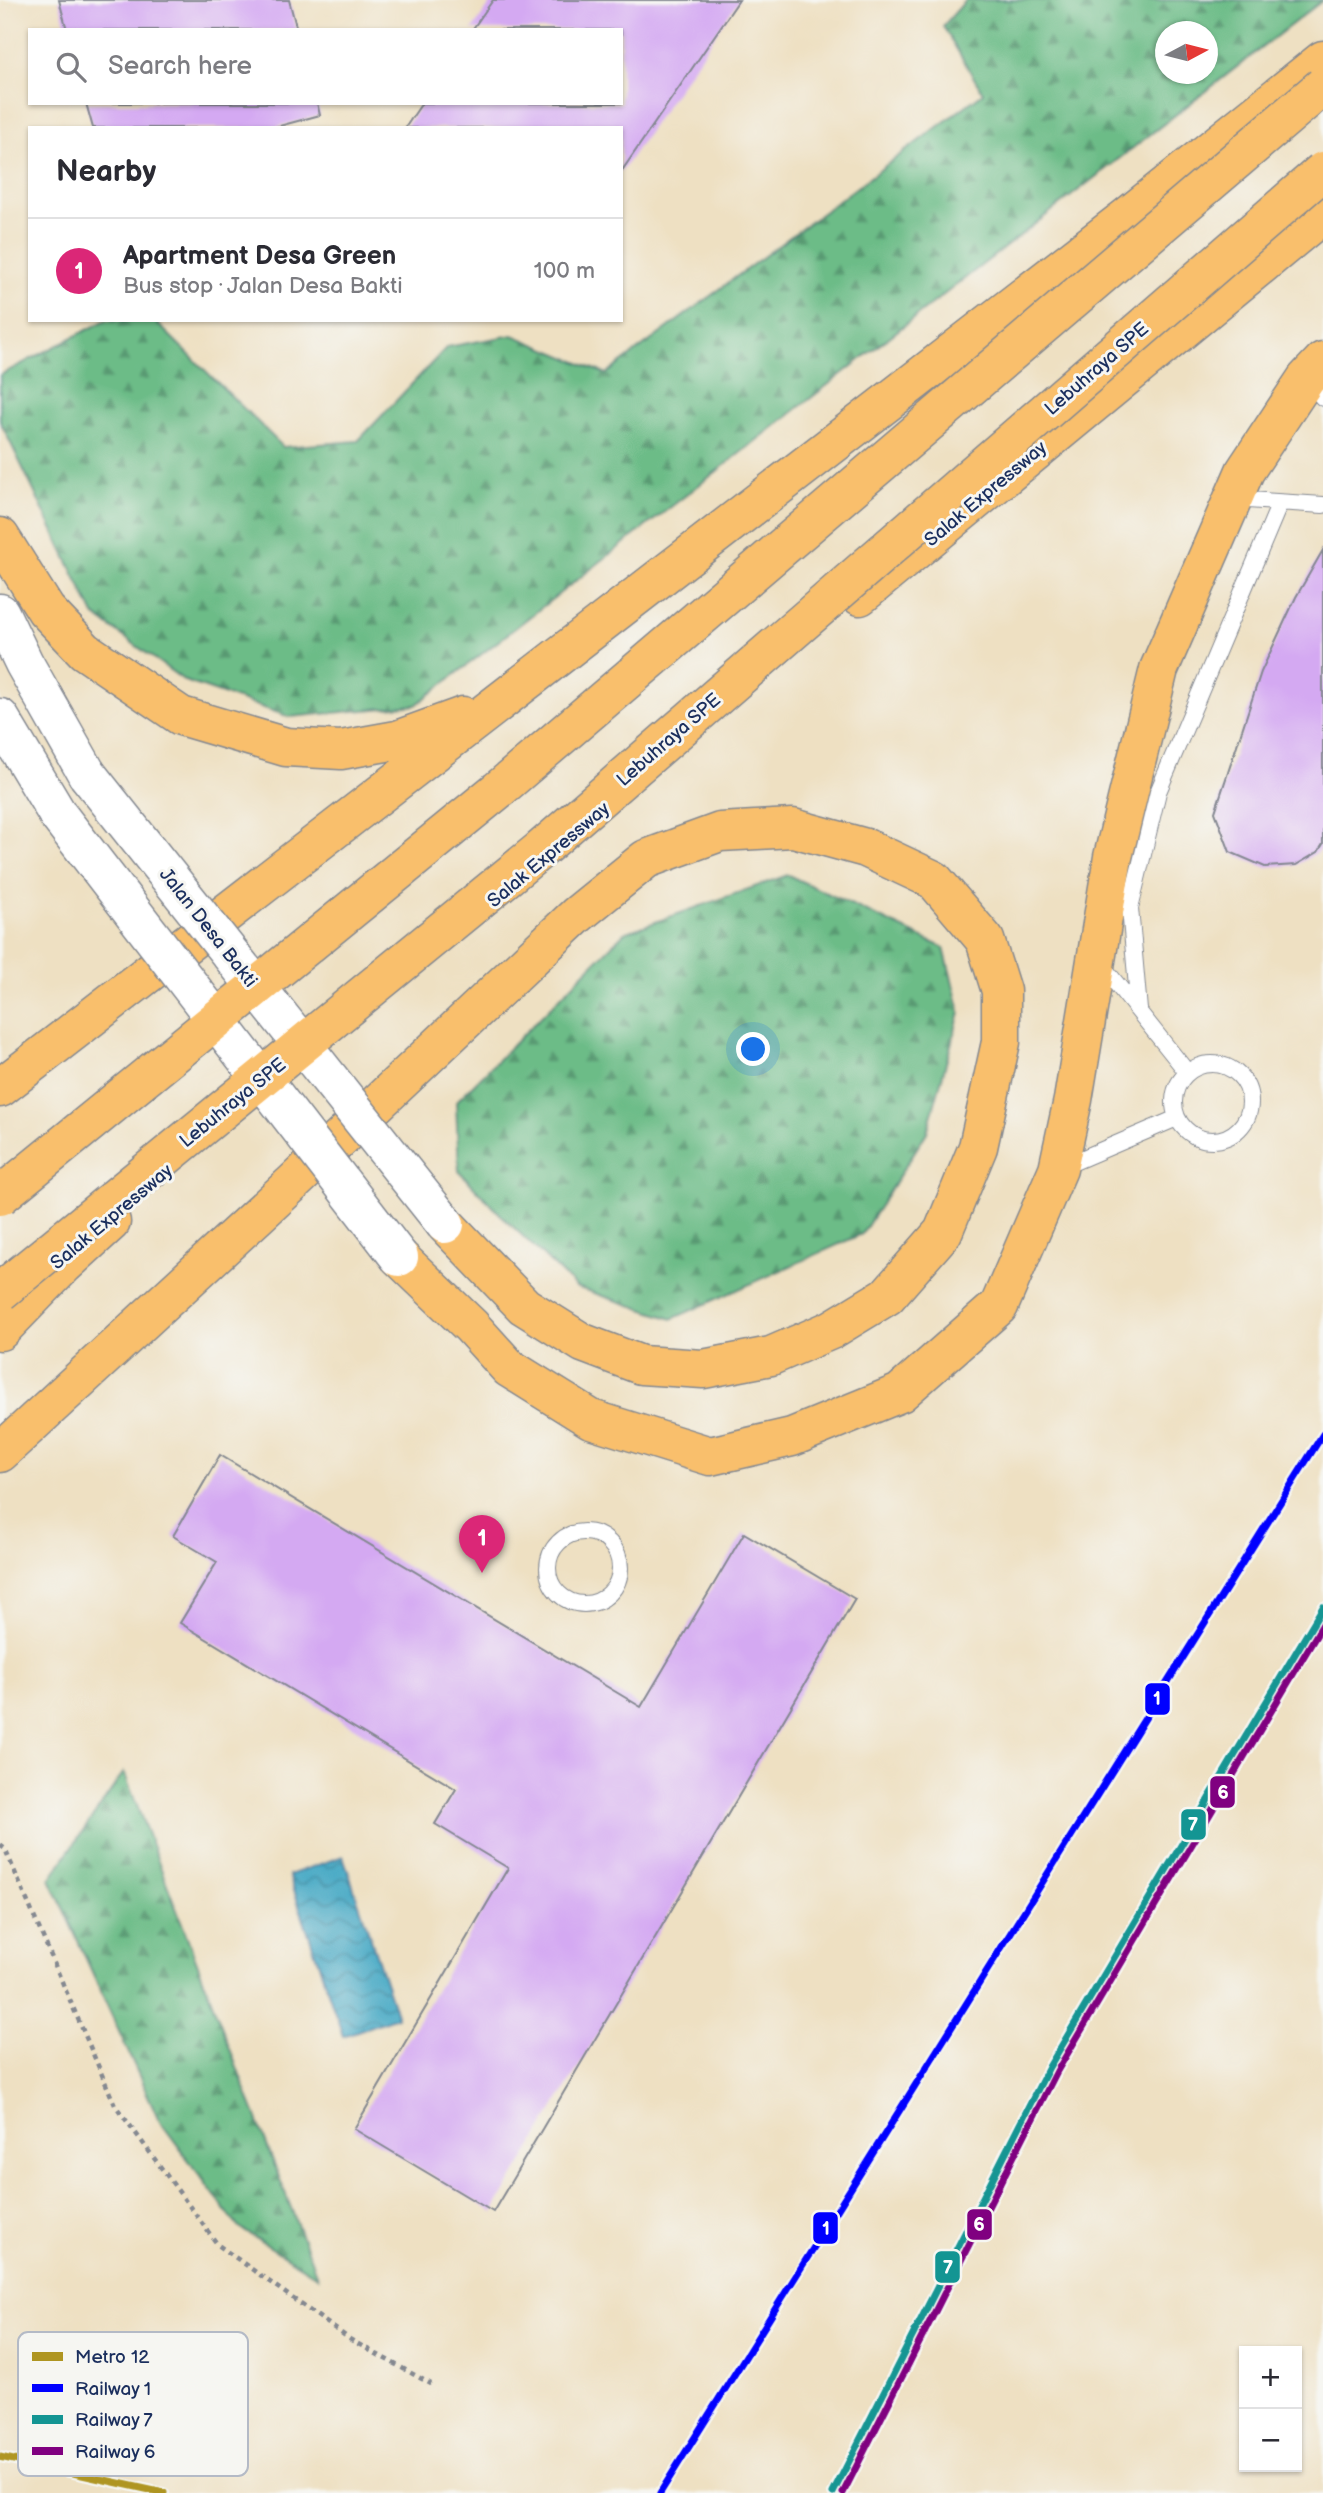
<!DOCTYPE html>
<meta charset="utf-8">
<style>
body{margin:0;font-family:"Balsamiq Sans",sans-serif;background:#f2f2f3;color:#2b2b33}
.controls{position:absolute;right:21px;bottom:21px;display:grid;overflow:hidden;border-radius:0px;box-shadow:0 2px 5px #0004}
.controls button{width:63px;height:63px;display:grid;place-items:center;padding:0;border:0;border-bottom:2px solid #e1e1e2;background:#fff;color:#2b2b33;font:35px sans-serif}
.compass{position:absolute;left:1155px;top:21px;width:63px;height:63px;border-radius:50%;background:#fff;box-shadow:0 2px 5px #0004;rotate:83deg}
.you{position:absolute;left:754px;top:1050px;width:24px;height:24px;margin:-18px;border:5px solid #fff;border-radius:50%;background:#1a73e8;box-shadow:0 0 0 10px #1a73e833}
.badge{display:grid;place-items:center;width:46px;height:46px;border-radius:50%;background:#db2777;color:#fff;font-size:23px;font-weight:700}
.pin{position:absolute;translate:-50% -58px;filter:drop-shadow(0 2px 4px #0008)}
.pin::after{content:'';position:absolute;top:37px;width:24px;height:21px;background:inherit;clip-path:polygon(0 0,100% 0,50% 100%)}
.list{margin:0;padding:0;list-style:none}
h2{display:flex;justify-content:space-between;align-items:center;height:91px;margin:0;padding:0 28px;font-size:30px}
h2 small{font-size:23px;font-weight:400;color:#7c7c81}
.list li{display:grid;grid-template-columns:46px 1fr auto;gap:21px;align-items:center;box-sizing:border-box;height:105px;padding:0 28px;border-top:2px solid #e1e1e2}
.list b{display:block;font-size:26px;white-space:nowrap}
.list p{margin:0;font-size:23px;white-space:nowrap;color:#7c7c81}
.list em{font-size:23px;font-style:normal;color:#7c7c81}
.icon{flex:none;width:38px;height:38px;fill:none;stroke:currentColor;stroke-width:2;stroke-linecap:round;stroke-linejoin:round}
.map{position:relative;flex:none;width:1323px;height:2493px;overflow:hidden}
.search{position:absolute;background:#fff;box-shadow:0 2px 5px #0004;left:28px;top:28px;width:595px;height:77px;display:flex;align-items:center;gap:18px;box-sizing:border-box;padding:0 24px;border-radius:0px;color:#7c7c81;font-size:26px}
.panel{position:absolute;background:#fff;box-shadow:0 2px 5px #0004;left:28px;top:126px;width:595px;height:196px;border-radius:0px}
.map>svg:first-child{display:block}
</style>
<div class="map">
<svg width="1323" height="2493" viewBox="0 0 1323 2493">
<defs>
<pattern id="forest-firs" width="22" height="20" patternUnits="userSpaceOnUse" patternTransform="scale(1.75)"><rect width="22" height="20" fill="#6cbc87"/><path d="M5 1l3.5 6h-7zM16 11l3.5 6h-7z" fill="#589972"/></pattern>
<pattern id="water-waves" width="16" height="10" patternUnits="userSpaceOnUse" patternTransform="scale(1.75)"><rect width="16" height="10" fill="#44a8c4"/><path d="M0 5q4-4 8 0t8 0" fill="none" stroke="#3889a2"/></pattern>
</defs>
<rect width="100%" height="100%" fill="#f6f6f2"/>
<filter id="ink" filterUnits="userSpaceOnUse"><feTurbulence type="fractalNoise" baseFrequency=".0143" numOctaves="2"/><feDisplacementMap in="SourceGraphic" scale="14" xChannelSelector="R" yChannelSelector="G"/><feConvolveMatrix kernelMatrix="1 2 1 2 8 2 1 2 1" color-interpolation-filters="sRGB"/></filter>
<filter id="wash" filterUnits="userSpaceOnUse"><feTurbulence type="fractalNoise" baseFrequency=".00686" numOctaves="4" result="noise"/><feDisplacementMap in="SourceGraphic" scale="28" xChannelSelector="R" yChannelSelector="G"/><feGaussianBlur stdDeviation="1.57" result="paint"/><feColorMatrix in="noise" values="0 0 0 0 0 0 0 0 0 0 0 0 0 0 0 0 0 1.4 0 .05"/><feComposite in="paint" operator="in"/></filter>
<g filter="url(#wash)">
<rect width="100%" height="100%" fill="#eee0c2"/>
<path fill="url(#forest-firs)" stroke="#447672" stroke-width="2" fill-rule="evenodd" d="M966,0H1323L416,705L290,717L185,681L94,615L0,421V375L106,320H154L283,447L358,441L447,347L513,335L606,374L983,93L943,26ZM1166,32H1208V74H1166Z
M788,875L944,948L960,1012L927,1132L862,1234L672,1319L576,1287L507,1221L459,1171L456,1102L624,933Z
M124,1772L317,2276L238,2227L159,2120L50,1879Z"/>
<path fill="url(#water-waves)" stroke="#306c91" stroke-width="2" d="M343,1856L397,2017L343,2036L289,1875Z"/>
<g id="blocks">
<path fill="#d4a9f2" d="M59,0H289L297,30H67Z
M493,0H739L621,172V128H405L422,103H621V30H472Z
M86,103H317L320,115L272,128H93Z
M1323,550V844L1318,852L1296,865L1265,867L1230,852L1215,812L1261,672L1296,597Z
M220,1455L641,1707L744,1533L855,1599L493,2212L354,2129L508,1868L435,1824L456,1789L180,1623L217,1562L173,1536Z"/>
</g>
</g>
<g filter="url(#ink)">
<use href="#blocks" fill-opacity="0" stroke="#848890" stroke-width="2"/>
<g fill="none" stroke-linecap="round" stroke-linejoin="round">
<g stroke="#848890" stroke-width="18">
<path id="service" d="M1306,379L1323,398
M1233,499L1323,505
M1100,963L1187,1072
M1139,1010L1130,908L1158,792L1280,503
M1174 1102a38 38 0 1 1 76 0a38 38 0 1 1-76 0Z
M1060,1168L1177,1118
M548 1568a36 36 0 1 1 72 0a36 36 0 1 1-72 0Z"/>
</g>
<g stroke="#848890" stroke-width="41">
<path id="tertiary" d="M0,613L24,663L87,774
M0,718L58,815"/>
</g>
<g stroke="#848890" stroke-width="41">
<path id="trunk" d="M0,537L46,610L85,651L181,716L286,747L341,750L397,740L463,716
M860,596L1323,214
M0,1088L1127,217L1323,60
M399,1257L471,1326L509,1368L591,1419L710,1456L792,1437L900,1393L999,1306L1058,1169L1073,1100L1113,857L1159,669L1245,471L1306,379L1323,361"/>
</g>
<g stroke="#848890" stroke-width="41">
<path id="motorway" d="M0,1331L64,1265L111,1222
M0,1453L293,1183L577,915L646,859L720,832L793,828L866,848L934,880L985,940L1001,991V1042L978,1147L943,1232L887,1296L831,1330L771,1356L703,1369L641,1365L583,1343L524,1306L445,1224"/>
</g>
<path stroke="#848890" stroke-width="4.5" stroke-dasharray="5 5" stroke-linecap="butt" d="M0,1845L5,1849L115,2105L218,2245L351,2340L431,2384"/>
<use href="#service" stroke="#fff" stroke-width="16"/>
<use href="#tertiary" stroke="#fff" stroke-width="38"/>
<use href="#trunk" stroke="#f9bf6c" stroke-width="38"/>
<use href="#motorway" stroke="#f9bf6c" stroke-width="38"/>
<g stroke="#848890" stroke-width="41" stroke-linecap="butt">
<path id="tertiary-bridge" d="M87,774L445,1224
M58,815L399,1257"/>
</g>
<g stroke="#848890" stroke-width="41" stroke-linecap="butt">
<path id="motorway-bridge" d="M0,1196L498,790L1323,86
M0,1292L539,851L1323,171"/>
</g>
<use href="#tertiary-bridge" stroke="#fff" stroke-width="38"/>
<use href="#motorway-bridge" stroke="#f9bf6c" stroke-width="38"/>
<g stroke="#f6f6f2" stroke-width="12">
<path id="rail-1" d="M660,2493L1323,1434"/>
</g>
<g stroke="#f6f6f2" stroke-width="12">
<path id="rail-2" d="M833,2493L1049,2067L1323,1607"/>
</g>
<g stroke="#f6f6f2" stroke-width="12">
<path id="rail-3" d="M843,2493L1057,2071L1323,1624"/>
</g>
<use href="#rail-1" stroke="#00f" stroke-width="7"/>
<use href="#rail-2" stroke="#139593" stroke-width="7"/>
<use href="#rail-3" stroke="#800080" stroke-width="7"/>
<g stroke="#f6f6f2" stroke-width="12">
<path id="metro-1" d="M0,2457L164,2493"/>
</g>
<use href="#metro-1" stroke="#af9521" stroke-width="7"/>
</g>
</g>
<g text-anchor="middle" stroke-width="6" stroke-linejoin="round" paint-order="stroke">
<g font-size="19" fill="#1b2f5e" stroke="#f6f6f2">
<text transform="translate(1096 368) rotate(-41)" y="7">Lebuhraya SPE</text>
<text transform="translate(985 493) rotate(-40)" y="7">Salak Expressway</text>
<text transform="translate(668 739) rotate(-41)" y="7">Lebuhraya SPE</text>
<text transform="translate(548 854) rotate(-40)" y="7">Salak Expressway</text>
<text transform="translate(209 927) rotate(52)" y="7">Jalan Desa Bakti</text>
<text transform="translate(232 1102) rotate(-39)" y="7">Lebuhraya SPE</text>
<text transform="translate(111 1216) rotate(-40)" y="7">Salak Expressway</text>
</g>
</g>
<rect x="18" y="2332" width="230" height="144" rx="10" fill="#f6f6f2" stroke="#b4bac6" stroke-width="2"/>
<rect x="32" y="2352" width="31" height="9" fill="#af9521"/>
<rect x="32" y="2384" width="31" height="8" fill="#00f"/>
<rect x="32" y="2415" width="31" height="9" fill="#139593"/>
<rect x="32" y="2447" width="31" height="8" fill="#800080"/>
<g font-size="19" fill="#1b2f5e">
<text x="75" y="2363">Metro 12</text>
<text x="75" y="2395">Railway 1</text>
<text x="75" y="2426">Railway 7</text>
<text x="75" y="2458">Railway 6</text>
</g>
<g stroke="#f6f6f2" stroke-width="2.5">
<rect x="1144" y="1682" width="27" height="34" rx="7" fill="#00f"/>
<rect x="1209" y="1775" width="27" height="34" rx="7" fill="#800080"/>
<rect x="1180" y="1808" width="27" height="33" rx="7" fill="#139593"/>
<rect x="966" y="2208" width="27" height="33" rx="7" fill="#800080"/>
<rect x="812" y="2211" width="27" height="34" rx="7" fill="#00f"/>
<rect x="934" y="2250" width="27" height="34" rx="7" fill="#139593"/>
</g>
<g font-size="19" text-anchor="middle" font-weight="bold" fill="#fff">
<text x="1157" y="1705">1</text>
<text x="1223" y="1799">6</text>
<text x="1193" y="1831">7</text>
<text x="979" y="2231">6</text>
<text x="826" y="2235">1</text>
<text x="948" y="2274">7</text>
</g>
</svg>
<div class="controls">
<button>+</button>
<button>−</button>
</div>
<svg class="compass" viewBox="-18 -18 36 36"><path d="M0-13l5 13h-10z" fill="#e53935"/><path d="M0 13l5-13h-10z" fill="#7c7c81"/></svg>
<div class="you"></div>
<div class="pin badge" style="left:482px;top:1573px">1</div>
<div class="search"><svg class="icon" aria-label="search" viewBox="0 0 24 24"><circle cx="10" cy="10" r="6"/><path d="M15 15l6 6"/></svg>Search here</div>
<section class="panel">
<h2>Nearby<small></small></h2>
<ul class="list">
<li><span class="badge">1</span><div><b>Apartment Desa Green</b><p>Bus stop · Jalan Desa Bakti</p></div><em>100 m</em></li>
</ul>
</section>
</div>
